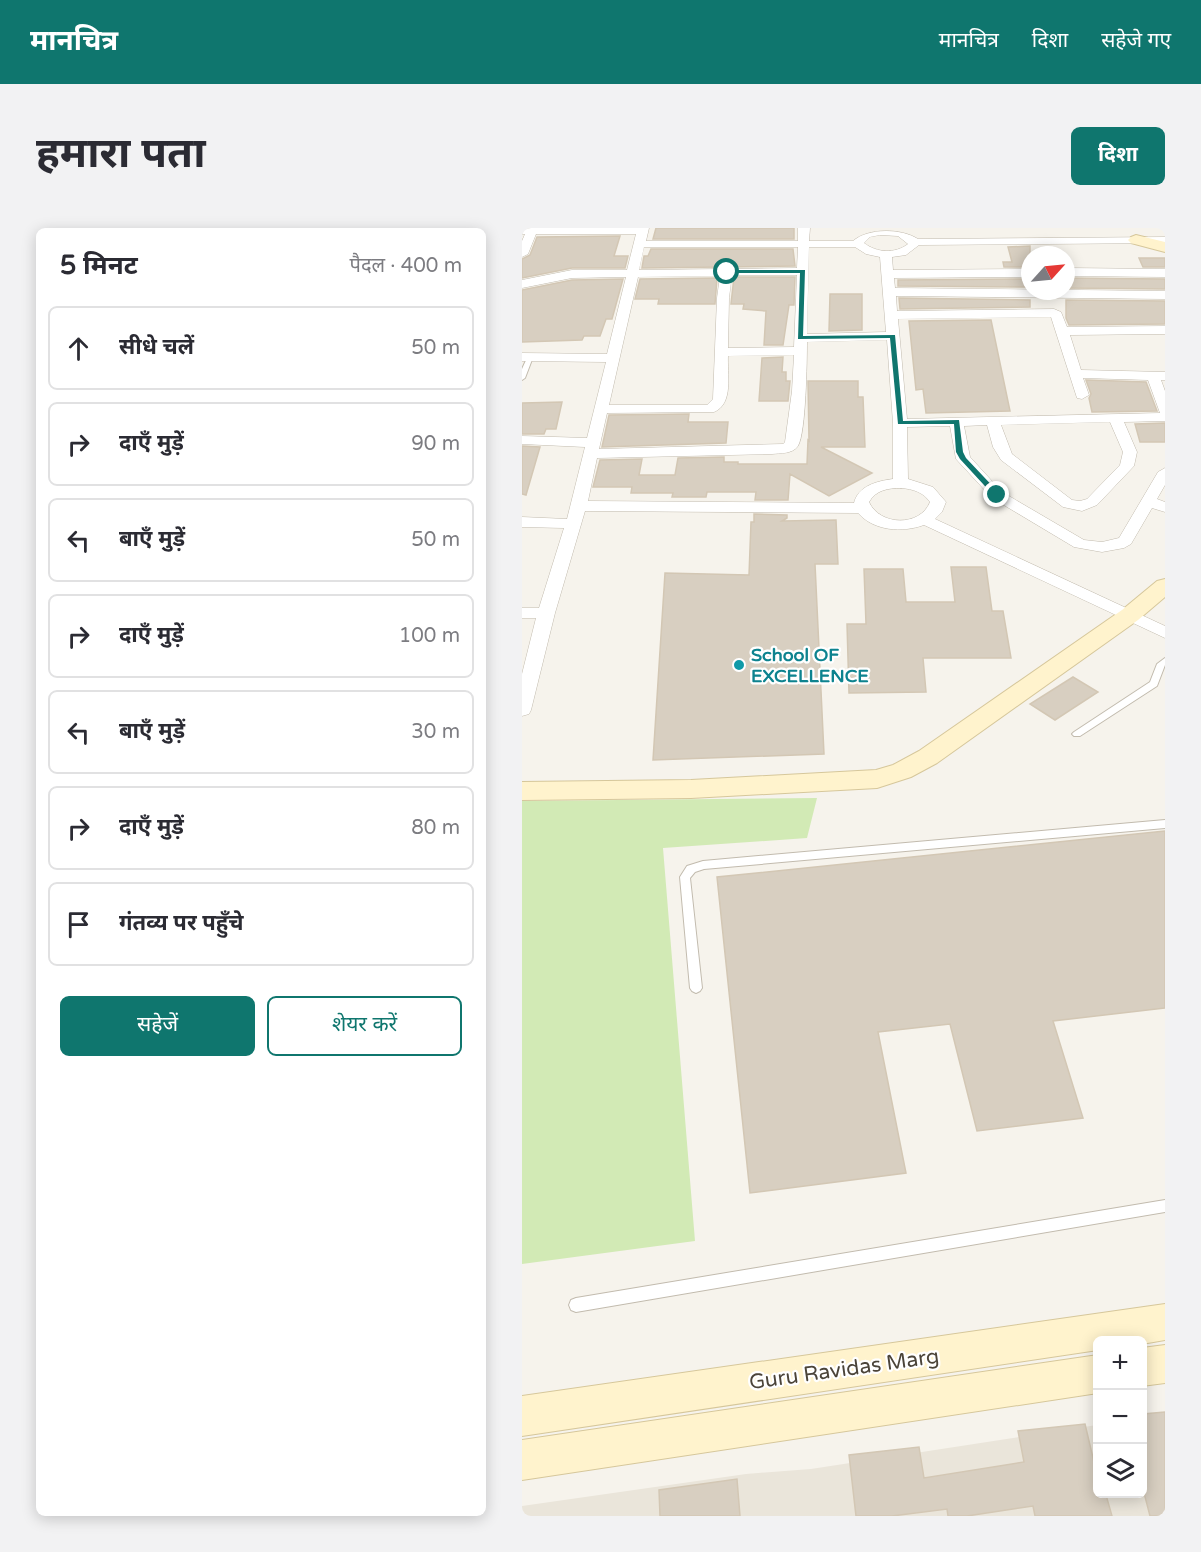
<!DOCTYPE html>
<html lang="hi">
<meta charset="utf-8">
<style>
body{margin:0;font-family:"Varela Round","Noto Sans Devanagari",sans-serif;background:#f2f2f3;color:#2b2b33}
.controls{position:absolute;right:18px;bottom:18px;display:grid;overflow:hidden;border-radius:9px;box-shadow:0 3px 15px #0003}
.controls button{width:54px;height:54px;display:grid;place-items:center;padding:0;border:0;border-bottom:2px solid #e1e1e2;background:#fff;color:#2b2b33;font:30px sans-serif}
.compass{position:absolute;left:499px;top:18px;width:54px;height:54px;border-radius:50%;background:#fff;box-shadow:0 3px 15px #0003;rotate:63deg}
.stop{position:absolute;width:18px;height:18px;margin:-14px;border:4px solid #0f766e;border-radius:50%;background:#fff}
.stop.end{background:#0f766e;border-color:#fff;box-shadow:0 2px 6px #0008}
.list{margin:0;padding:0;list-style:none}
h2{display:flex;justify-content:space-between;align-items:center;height:78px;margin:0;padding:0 24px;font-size:26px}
h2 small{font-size:20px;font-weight:400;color:#7c7c81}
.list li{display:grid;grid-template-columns:39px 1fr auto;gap:18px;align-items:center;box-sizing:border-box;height:84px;margin:0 12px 12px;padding:0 12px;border:2px solid #e1e1e2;border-radius:9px}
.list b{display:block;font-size:22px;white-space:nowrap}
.list em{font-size:20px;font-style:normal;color:#7c7c81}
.actions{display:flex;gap:12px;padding:18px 24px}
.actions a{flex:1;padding:14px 0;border:2px solid #0f766e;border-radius:9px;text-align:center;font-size:21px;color:#0f766e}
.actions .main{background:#0f766e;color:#fff}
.icon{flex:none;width:33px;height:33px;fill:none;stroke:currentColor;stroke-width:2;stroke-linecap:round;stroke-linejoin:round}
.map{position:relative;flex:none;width:643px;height:1288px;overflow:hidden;border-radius:9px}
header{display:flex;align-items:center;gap:36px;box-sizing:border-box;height:84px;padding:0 30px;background:#0f766e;color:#fff}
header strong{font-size:28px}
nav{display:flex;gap:33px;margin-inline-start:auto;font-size:21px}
.intro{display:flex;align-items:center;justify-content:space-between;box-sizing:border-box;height:144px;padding:0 36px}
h1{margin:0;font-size:42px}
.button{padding:15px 27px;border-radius:9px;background:#0f766e;color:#fff;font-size:21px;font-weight:700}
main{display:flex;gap:36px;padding:0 36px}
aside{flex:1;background:#fff;border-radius:9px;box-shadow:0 3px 15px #0003}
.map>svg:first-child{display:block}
</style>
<header>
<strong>मानचित्र</strong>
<nav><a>मानचित्र</a><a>दिशा</a><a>सहेजे गए</a></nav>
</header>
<div class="intro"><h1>हमारा पता</h1><a class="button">दिशा</a></div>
<main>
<aside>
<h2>5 मिनट<small>पैदल · 400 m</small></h2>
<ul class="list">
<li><svg class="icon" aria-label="ahead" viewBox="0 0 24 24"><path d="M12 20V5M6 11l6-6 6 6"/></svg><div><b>सीधे चलें</b></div><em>50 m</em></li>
<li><svg class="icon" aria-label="right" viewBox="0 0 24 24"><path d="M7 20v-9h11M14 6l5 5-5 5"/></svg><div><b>दाएँ मुड़ें</b></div><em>90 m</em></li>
<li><svg class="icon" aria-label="left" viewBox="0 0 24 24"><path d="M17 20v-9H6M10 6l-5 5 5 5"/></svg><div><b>बाएँ मुड़ें</b></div><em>50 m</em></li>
<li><svg class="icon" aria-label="right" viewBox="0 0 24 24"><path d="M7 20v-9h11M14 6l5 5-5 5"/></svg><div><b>दाएँ मुड़ें</b></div><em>100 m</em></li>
<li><svg class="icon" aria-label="left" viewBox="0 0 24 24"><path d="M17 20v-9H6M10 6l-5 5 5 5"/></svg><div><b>बाएँ मुड़ें</b></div><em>30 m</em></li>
<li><svg class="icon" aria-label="right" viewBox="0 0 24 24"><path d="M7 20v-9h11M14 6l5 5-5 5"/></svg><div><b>दाएँ मुड़ें</b></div><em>80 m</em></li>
<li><svg class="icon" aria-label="arrive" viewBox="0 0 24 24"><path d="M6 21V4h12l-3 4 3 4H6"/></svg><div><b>गंतव्य पर पहुँचे</b></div></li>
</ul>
<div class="actions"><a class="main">सहेजें</a><a>शेयर करें</a></div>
</aside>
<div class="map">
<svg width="643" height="1288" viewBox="0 0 643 1288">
<rect width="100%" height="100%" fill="#f6f3ec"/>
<path fill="#eae5da" d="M643,1187V1288H0V1278L224,1246L289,1241L575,1197L576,1266H620L621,1190Z"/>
<path fill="#d2eab5" d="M295,570L285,610L141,620L173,1013L0,1036V573Z"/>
<path fill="#d8cfc1" stroke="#d3c7b4" stroke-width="1.5" d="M134,0H272V11H131Z
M98,8L92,28H106L103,40H50L0,50V31L8,27L15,9Z
M508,18V39H482L481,34H490L486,19Z
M129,21H271L273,38L120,40L122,28H126Z
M617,30H643V39H621Z
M212,49H273L272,77H267L261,117H242L244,83L221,81L222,76H209Z
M195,50L193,76H136L137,71H113L118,51Z
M544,50L643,51V61L544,60Z
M101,51L90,91H84L78,108H62L60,112L0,114V62L50,52Z
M508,51V59L376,58V52Z
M308,66H340V102L307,103Z
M377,70L508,72V79L378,81Z
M544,72L643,73V96L547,97L544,90Z
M469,92L488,183L404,185L401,161L394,162L387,93Z
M261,129L260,144H264V153H268L266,173H237L240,130Z
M564,152L624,154L635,183L570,184L567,170L569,166Z
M286,153H336V169H341L343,219H299L350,245L307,268L268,246L266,272H233L234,264H185L184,269H150L151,265H109L110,259H71L78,232L120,231L117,247H153L156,230L202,229V234H216V236H285L286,212L287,213Z
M40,174L34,201H24L22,206H0V175Z
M167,186L166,194H206L204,215L80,219L87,187Z
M643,195V214H618L613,196Z
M0,218L18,219L4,267L0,266Z
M232,286L265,287V290L260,293L314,292L316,336H293L302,526L131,532L143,345L227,347L229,294H232Z
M429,339H464L470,383H481L489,430H401L404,464L327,465L325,396H344L342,341H381L384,374H433Z
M551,449L576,464L533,492L508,476Z
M643,603V780L531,793L561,890L455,903L428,796L356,804L384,945L228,965L195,649Z
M643,1184V1288H628L621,1261V1186Z
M563,1196L576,1251V1269L584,1267L590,1288H513L511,1278L445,1288H426L425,1281L370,1288H334L327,1227L397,1219L402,1250L502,1234L496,1203Z
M215,1251L218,1288H138L137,1262Z"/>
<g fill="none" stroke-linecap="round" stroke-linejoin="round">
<g stroke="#c2bbae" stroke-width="2">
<path id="lane" d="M6,128L11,129L3,150L0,152V141Z
M643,430V437L635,458L558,508H552L550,506L552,504L628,454L635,436Z
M643,592V600L182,641L173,644L168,650L180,760L178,763L174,765L170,763L168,760L158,649L165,638L181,633Z
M643,972V984L54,1084L49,1082L47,1077L49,1072L54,1070Z"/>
</g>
<g stroke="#c2bbae" stroke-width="1">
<path id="street" d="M0,0H127L124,13H276V0H288L287,13H331C346,0 379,0 396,11L643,9V15L397,17L384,27L370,29L371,42L508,41V49L372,50L373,60L643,63V71L374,68L375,83L532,81L539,84L545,99L643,98V106L548,107L559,142L643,144V152H639L643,163V193L602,194L615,224L612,238L575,277L560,283L541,279L479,232L471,219L465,197L442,198L448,229L480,264L562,312L580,314L597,310L636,244L643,240V257L635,271L643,274V284L630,280L609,316L602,320L580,324L552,319L470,270L434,231L428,198L385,199L386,251L411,259L424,274L420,284L413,291L643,398V410L402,297C380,305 352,303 336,285L63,283L33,385L9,482L7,486L0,488V446L14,390H0V380H17L42,300L0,299V289L45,291L63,219L0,216V208L65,210L84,134L0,133V125L85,126L104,49L50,50L0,60V52L50,42H105L114,6H14L6,26L0,29V13L3,6H0ZM358,7L376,8L386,16C373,26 355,25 342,15L348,9ZM122,19H276L275,40L117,42ZM287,19H333L344,26L358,29L364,104L285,106ZM210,47H275L272,119L206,120L207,70ZM198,48L195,70L191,171L185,177H87L116,49ZM529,89L555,170L560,171L567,167L561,150L626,152L638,185L385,191L376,91ZM365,112L371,195V251C355,253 336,258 332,275L66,273L75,230L250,226C258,225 271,226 276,218C284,205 285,132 285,114ZM272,127L270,163L263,214L261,216L77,221L85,185L192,184C212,176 205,145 206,128ZM588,194L601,224L598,237L565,271L558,273L550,272L490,226L479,197ZM379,260C391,261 401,264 408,274C398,299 358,298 347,274C354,262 366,260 379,260Z
M544,40L643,41V49L544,48Z"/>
</g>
<g stroke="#d6c79b" stroke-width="2">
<path id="secondary" d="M614,7L643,14V24L609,15L606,12L609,9Z
M643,351V369L616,392L415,535L389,549L355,560L169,570L0,572V554L169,552L354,542L371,537L397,523L600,382L635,353Z
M643,1076V1112L620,1116V1112H576V1122L0,1208V1168Z
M643,1117V1155L620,1158V1120Z
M576,1127V1165L0,1252V1212Z"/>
</g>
<use href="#lane" fill="#fff" fill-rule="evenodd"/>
<use href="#street" fill="#fff" fill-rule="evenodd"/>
<use href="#secondary" fill="#fff3cd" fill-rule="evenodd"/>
</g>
<path fill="#0f766e" d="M205,42H283L281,108L373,107L381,193L437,192L441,224L444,230L478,266V269H473L438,231L434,224L432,196H376L368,110L276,111L278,45H203Z"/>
<circle fill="#0f9aa8" stroke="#fff" stroke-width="2" cx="217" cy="437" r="6"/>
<g text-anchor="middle" stroke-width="4.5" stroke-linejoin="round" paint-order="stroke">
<g font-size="18" font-weight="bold" fill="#0d838f" stroke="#fff" text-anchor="start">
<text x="229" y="433">School OF<tspan x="229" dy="21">EXCELLENCE</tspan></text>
</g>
<g font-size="21" fill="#4b4439" stroke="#fff">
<text transform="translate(322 1141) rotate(-8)" y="7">Guru Ravidas Marg</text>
</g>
</g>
</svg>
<div class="controls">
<button>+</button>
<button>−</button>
<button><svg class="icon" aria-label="layers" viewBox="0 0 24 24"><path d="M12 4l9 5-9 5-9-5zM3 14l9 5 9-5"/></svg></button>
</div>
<svg class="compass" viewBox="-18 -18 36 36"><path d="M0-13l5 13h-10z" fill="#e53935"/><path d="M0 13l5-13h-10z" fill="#7c7c81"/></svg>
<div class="stop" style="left:205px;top:44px"></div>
<div class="stop end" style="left:475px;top:267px"></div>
</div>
</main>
